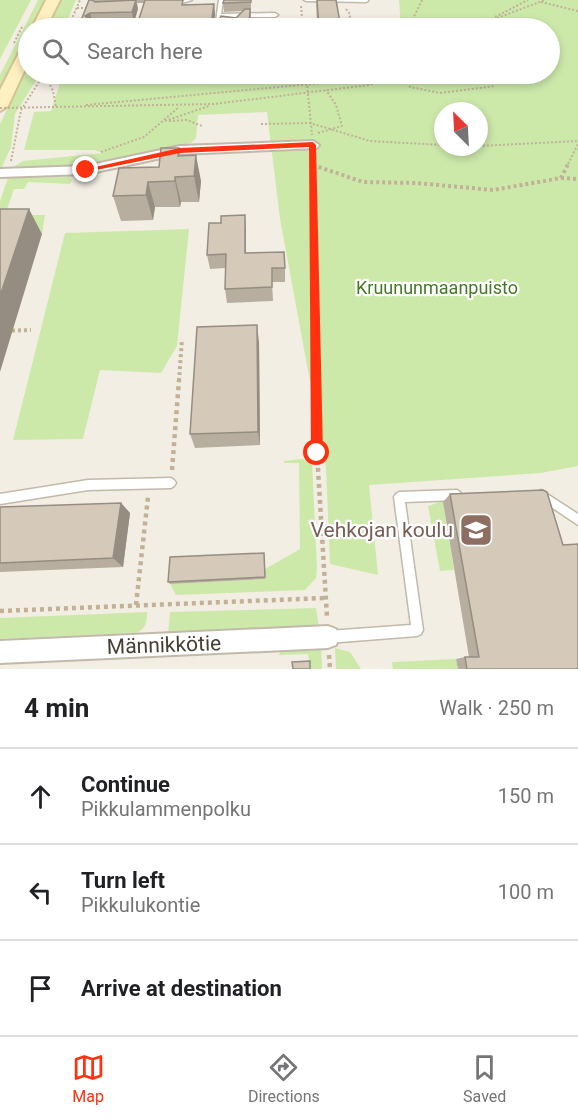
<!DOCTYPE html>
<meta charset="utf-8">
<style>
body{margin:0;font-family:Roboto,sans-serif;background:#f2f2f2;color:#202124}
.compass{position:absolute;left:434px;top:102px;width:54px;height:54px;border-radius:50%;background:#fff;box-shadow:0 3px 9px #0003;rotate:336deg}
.stop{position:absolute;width:18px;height:18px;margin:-14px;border:4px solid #ff310e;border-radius:50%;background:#fff}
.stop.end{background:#ff310e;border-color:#fff;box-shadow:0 2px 6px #0008}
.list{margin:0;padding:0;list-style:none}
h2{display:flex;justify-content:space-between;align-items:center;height:78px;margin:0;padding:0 24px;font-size:26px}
h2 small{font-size:20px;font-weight:400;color:#757577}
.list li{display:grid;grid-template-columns:39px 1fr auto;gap:18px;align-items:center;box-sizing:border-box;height:96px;padding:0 24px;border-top:2px solid #e0e0e0}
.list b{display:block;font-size:22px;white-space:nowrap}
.list p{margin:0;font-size:20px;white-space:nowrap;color:#757577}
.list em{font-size:20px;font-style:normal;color:#757577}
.icon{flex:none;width:33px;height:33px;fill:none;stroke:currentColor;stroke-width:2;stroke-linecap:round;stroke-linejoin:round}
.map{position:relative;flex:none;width:578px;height:669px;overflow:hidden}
.search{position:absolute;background:#fff;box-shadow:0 3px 9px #0003;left:18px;right:18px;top:18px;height:66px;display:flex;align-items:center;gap:15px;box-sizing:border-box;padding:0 21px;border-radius:33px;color:#757577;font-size:22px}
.sheet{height:366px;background:#fff}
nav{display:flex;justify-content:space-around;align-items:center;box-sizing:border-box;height:84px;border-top:2px solid #e0e0e0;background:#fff;font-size:16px;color:#757577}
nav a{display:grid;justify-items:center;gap:3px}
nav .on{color:#ff310e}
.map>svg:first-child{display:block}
</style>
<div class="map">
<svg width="578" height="669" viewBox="0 0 578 669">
<rect width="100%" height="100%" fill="#f3eee4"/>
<path fill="#cde9aa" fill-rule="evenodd" d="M0,0H31L0,59Z
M38,0H46L32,28H28L27,39L0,89V75Z
M61,0H76L64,28H48Z
M399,0H578V466L541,473L369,485L378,575L330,564L326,468L280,219L267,112L198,115L196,138L191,143L81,165L13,167L23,161L103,153L94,150H24L34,112L51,111L63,74H550V28H401ZM443,111H479V147H443Z
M28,66V74H40L15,114L11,147L2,167H0V124Z
M69,177L72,180L70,184L28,182L24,189H14L7,209L19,210L18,215H45L42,234L0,235V201L8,178Z
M189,229L177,346L161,373L100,370L83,439L13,440L65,233Z
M302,459L312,461L317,568L316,578L305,590L176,595L170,584L265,579V569L300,549L299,463H284V461Z
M443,501L454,570L440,571L428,506Z
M316,608L319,628L168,635L170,612Z
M147,612C147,622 146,629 136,633L0,639V618Z
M321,646L322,669H310L308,654L279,655L281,649Z
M335,648L350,652L361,669H336Z
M456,659L458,669H393L392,662Z"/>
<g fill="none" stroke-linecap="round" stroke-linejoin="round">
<g stroke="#c1b9a9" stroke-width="3">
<path id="service" d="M185,0H192L173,6L171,5Z
M219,0H223L221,14L275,13L278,15L275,17H221L220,28H215Z
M304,0H368V1L366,2L306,1Z
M171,478L174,480L176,483L174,486L171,488L88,490L0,504V494L88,480Z
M457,490L460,492L462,495L460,498L457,500L405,502L423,630L421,634L417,636L328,643L324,641L322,637L324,633L328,631L411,625L394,497L396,494L399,492Z
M541,490L578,514V525L538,498L536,495L538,492Z"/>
</g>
<g stroke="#c1b9a9" stroke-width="4">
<path id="minor" d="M313,141L319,145L317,148L180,154L86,174L0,177V169L86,166L180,146Z
M328,626L336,629L339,637L336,645L328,648L0,663V641Z"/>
</g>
<g stroke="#d5c291" stroke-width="4">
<path id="secondary" d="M46,0H60L46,28H32Z
M28,45V63L8,106L0,111V90L21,49Z"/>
</g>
<path stroke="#c1b297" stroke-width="2" stroke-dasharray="2 2" stroke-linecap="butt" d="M541,2L578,11
M301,6L303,28
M77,8H91
M346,9L350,14L349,28
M495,17L528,0
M69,26L83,27
M68,28L80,0
M404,28L412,21L422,0
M471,28L545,0
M14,43L23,25
M45,74L53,91L56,107
M306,74L312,135
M407,74L410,87L440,93L495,86
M86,105L354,80L369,74
M52,107L214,104L369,85L396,74
M165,121L209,106
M169,121L187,120L202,126
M261,124L310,123L370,141L443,145
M318,133L342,126L336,105L326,90
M479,146L578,141
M101,152L144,137L179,107
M313,157V164
M11,161L21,110L44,74
M568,164L578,144"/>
<path stroke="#c1b297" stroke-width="4" stroke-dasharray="3 3" stroke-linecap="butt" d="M313,162L316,381
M313,165L363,182L416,183L493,190L561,178L569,162
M561,178L578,179
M0,331L31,330
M179,381L182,339"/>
<path stroke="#c1b297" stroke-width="4.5" stroke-dasharray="4 4" stroke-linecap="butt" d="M316,380L317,453L327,617
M172,470L179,380
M136,605L148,497
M0,611L325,598
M329,655L330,669"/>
<use href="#service" fill="#fff" fill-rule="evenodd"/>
<use href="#minor" fill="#fff" fill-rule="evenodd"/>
<use href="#secondary" fill="#fff0c1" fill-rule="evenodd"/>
<path stroke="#c1b297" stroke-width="2" stroke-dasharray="2 2" stroke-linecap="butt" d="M0,108L52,107"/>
</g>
<path fill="#b7ae9f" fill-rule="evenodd" d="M89,0H183V5L214,4L215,14L214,20L236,18L243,11L224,12L223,3L251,0V19L78,28ZM137,3H145L139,19H135L138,9Z
M316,0L341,28H317Z
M179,148L181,156L201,181L199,202H181L180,207H155L153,220L121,221L113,196L159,167Z
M246,230V253L285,268V282H272L273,301L227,303L225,289V268L210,269L207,255Z
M259,342L260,445L195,448L190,434Z
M450,494L578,669H458L456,659L465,657H469L443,502Z
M121,503L130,513L123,567L0,572V507Z
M264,553L265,579L170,584L168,582Z"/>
<path fill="#958d82" d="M136,0L138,9L134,22L132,12Z
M214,4L215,14L213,28L212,18Z
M90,13L93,23L85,16Z
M196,155L201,181L199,202L194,176Z
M175,177L181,202L180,207L175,181Z
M148,182L155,207L153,220L146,195Z
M29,209L42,234L0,372V296Z
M245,215L246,230V267L245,253Z
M257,325L259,342L260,445L258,432Z
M121,503L130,513L123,567L113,558Z"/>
<path fill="#d5cab9" stroke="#958d82" stroke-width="1.5" d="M89,0H92L95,2L136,0L132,12L90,13L85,16L89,20L139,19L145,0H183L182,5L214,4L212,18L214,20H219L221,16L236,18L245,9H250L249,28H78Z
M224,0H251V2L223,3Z
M317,0H336L341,28H319Z
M161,148H179L178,156L196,155L194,176L175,177V181L148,182L146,195L113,196L119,168L159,167Z
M0,209H29L0,296Z
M245,215V253L284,252L285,268H272V287L225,289L226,254L207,255L209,223H221V216Z
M257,325L258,432L190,434L197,327Z
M543,490L547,492L563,545L578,544V669H467L465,657H479L450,494Z
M121,503L113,558L0,563V507Z
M264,553L265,577L168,582L170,557Z
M310,661V669H293L292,662Z"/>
<path fill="#ff310e" d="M313,142L316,145L323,453L317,458L311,453L309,147L180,153L86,172L82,170L180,148Z"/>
<defs>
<g id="school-square" transform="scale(1.725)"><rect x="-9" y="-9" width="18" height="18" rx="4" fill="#8d6e63" stroke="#fff"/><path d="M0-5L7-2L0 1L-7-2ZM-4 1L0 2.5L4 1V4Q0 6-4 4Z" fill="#fff"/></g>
</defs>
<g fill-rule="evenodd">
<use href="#school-square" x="476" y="530"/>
</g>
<g text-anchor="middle" stroke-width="4.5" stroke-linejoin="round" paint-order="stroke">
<g font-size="18" fill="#457925" stroke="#fff">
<text x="437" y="294">Kruununmaanpuisto</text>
</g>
<g font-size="21" fill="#785e54" stroke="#fff" text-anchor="end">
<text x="453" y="537">Vehkojan koulu</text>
</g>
<g font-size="21" fill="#453e34" stroke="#fff">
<text transform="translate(164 645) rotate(-2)" y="7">Männikkötie</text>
</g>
</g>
</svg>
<svg class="compass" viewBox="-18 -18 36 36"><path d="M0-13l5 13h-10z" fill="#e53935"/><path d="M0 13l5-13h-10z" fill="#757577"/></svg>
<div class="stop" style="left:317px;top:453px"></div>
<div class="stop end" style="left:86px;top:170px"></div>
<div class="search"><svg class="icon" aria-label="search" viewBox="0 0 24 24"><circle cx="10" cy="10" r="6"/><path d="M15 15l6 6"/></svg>Search here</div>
</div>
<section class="sheet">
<h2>4 min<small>Walk · 250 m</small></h2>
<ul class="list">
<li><svg class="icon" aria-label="ahead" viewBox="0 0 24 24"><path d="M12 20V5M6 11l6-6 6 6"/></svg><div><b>Continue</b><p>Pikkulammenpolku</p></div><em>150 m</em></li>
<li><svg class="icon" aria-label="left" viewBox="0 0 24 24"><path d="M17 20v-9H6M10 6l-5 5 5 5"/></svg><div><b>Turn left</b><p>Pikkulukontie</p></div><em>100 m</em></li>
<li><svg class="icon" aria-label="arrive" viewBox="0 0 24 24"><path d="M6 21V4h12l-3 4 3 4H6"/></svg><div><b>Arrive at destination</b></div></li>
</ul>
</section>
<nav>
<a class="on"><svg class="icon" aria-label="map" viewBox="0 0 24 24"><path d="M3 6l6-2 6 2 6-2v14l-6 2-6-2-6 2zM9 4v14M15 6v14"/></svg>Map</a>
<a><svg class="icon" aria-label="directions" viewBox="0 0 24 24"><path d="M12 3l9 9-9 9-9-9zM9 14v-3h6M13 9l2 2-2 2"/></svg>Directions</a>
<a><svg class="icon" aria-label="saved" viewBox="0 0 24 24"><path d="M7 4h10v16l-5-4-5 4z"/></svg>Saved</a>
</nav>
